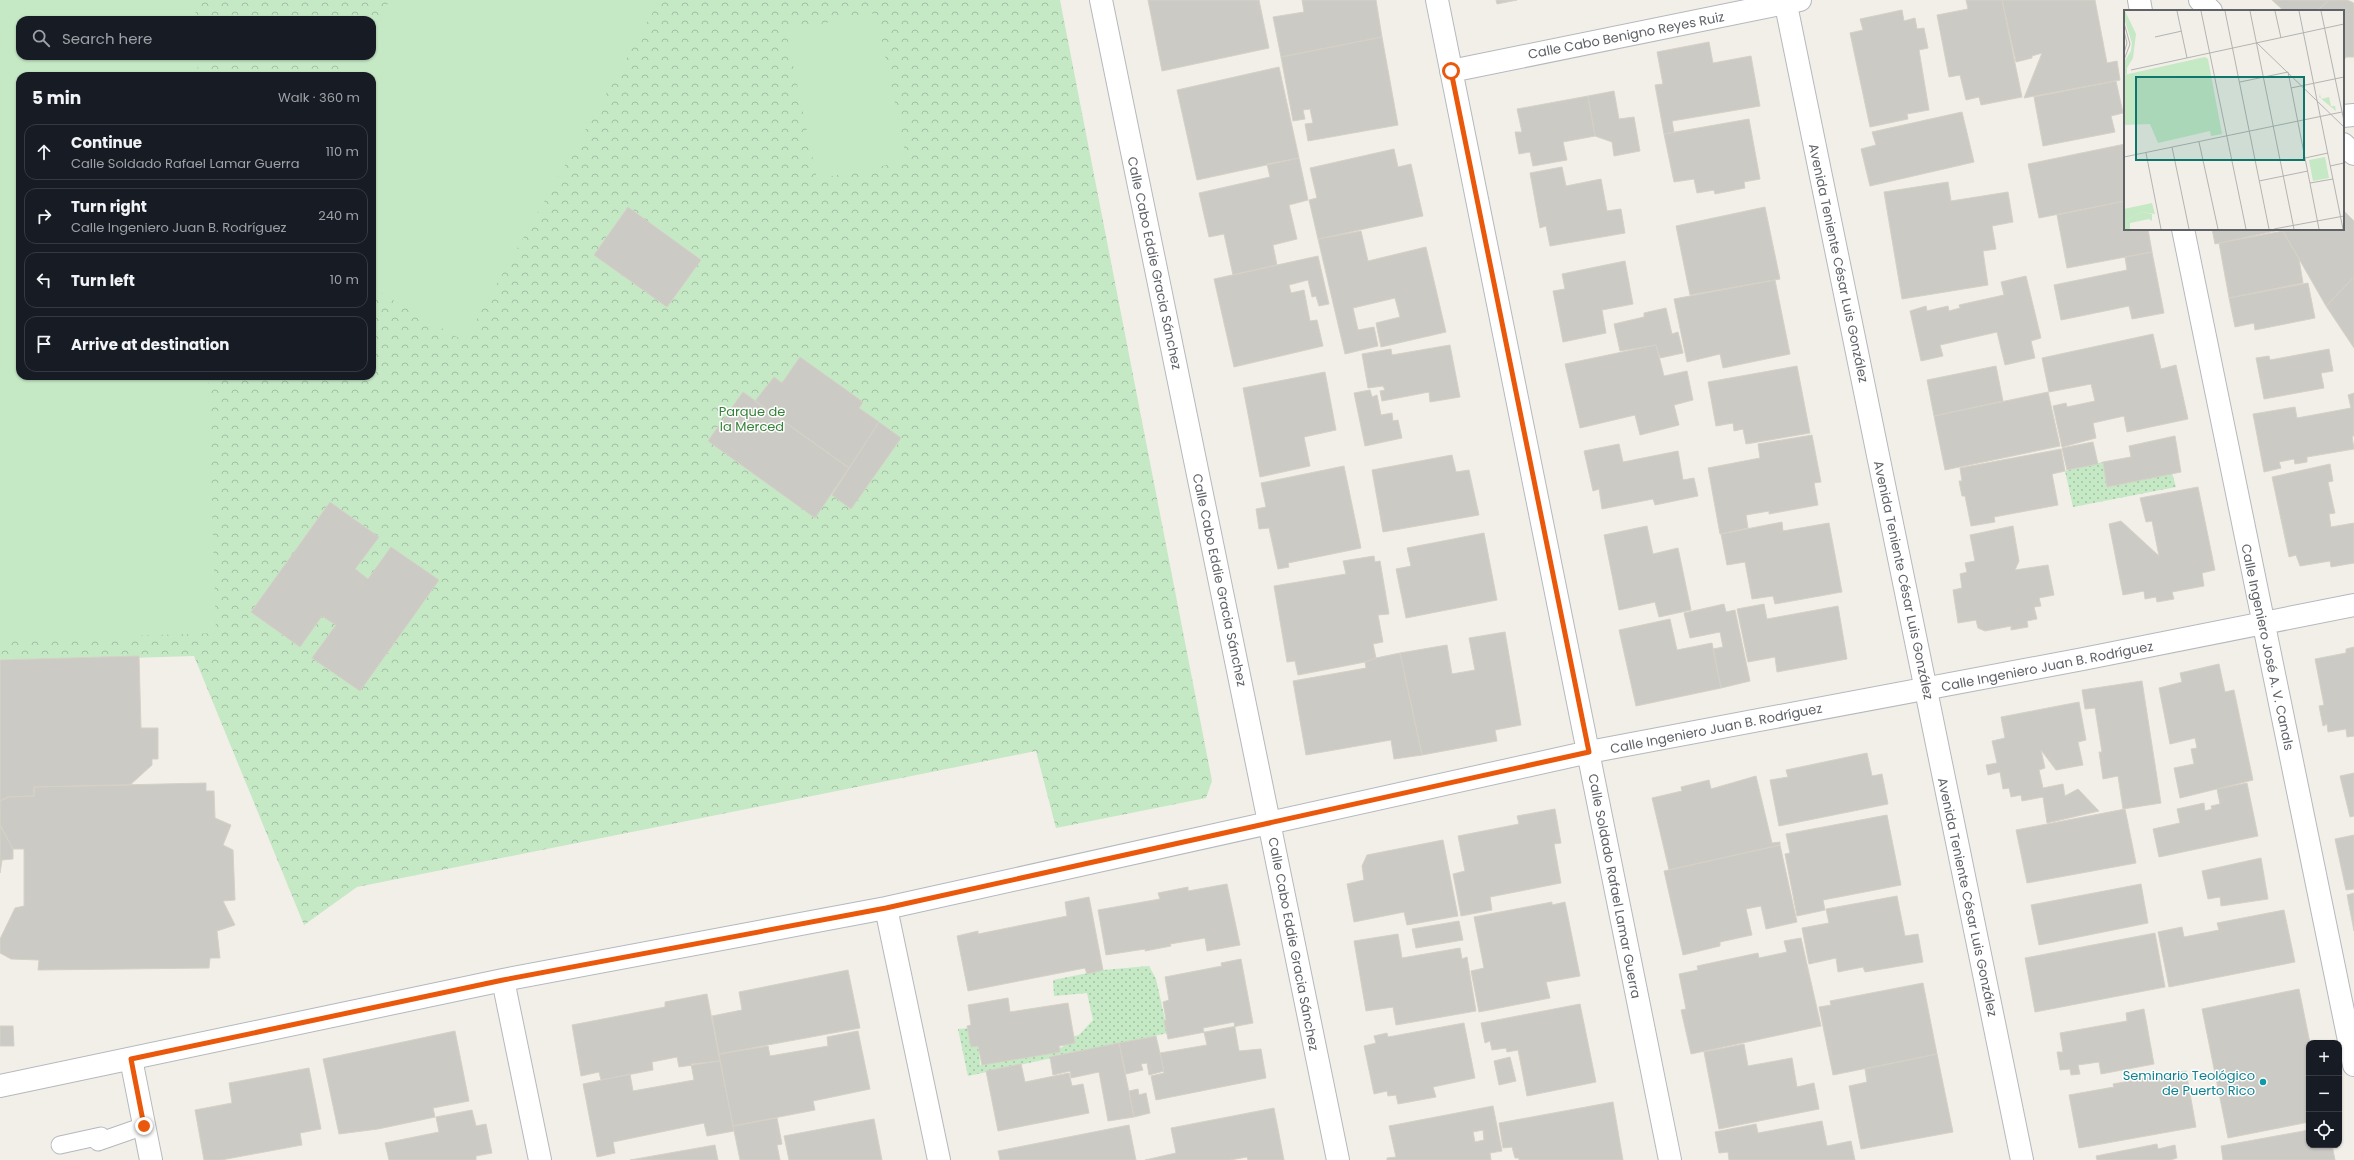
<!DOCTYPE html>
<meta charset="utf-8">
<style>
body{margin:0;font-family:Poppins,sans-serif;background:#20242c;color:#f1f3f6}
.controls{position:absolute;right:12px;bottom:12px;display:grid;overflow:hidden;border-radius:8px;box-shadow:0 1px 3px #0004}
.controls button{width:36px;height:36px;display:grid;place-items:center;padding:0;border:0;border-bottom:1px solid #363941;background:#171b24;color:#f1f3f6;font:20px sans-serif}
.stop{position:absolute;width:12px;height:12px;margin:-9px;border:3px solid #ea580c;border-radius:50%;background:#fff}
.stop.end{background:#ea580c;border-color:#fff;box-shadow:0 1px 4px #0008}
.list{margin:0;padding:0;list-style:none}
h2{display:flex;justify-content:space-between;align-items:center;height:52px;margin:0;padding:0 16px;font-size:17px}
h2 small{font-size:13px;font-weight:400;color:#9ea1a6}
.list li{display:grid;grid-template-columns:26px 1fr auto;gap:12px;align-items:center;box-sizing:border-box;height:56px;margin:0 8px 8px;padding:0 8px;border:1px solid #363941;border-radius:12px}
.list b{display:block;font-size:15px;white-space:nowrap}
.list p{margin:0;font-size:13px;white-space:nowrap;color:#9ea1a6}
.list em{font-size:13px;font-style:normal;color:#9ea1a6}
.icon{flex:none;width:22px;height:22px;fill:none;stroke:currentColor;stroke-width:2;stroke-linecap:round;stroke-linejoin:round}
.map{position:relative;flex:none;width:2354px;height:1160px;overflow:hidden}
.search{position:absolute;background:#171b24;box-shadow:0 1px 3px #0004;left:16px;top:16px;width:360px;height:44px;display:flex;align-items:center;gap:10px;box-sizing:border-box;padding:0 14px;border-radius:12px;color:#9ea1a6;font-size:15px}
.panel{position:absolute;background:#171b24;box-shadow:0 1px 3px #0004;left:16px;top:72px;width:360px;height:308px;border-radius:12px}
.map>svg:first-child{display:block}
</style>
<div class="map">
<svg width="2354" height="1160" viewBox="0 0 2354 1160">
<defs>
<pattern id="grass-dots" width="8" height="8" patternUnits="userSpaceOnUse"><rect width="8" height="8" fill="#c5e8c5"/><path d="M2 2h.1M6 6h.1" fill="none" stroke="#a3c0a4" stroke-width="1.8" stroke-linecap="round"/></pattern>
<pattern id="park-crowns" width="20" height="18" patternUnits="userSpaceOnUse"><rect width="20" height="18" fill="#c5e8c5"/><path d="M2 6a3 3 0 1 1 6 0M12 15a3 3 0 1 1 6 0" fill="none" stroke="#a3c0a4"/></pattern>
</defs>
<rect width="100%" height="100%" fill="#f1efe8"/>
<path fill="url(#grass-dots)" d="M2103,462L2107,487L2172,473L2176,487L2073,507L2065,471Z
M1149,966L1156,979L1168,1033L968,1076L958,1029L971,1028L978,1039L980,1065L1063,1047V1039L1079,1035L1093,1020L1087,993L1054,996L1053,980L1103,970Z"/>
<path fill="url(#park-crowns)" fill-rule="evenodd" d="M0,0H1060L1212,781L1206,798L1056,828L1036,751L357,887L304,925L194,656L0,662ZM20,20H372V56H20ZM20,76H372V376H20Z"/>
<path fill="#c5e8c5" d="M0,0H195L196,20H20V56H197L198,76H20V376H208L216,633L0,640Z
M390,0H660L464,341L372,288V76H346L358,56H372V31Z
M876,13L907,161L817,179L786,31Z"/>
<path fill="#cccac5" stroke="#d6d1c6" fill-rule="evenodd" d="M1148,0H1259L1269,48L1162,71Z
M1302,0H1376L1382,37L1281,57L1273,17L1304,12Z
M1496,0H1517L1497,4Z
M1966,0H2002L2022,97L1981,105L1979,97L1966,100L1960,75L1949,77L1937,15L1968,9Z
M2002,0H2095L2107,63L2117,61L2120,80L2024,98L2042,53L2032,56V58L2016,62Z
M2272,0H2329L2317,11H2284Z
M2329,0H2347L2354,3V57H2346L2343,61V11H2317Z
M1902,10L1904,21L1915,18L1917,29L1924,28L1928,48L1919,50L1929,110L1907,114L1908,119L1870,127L1850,33L1863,30L1860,19Z
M1382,37L1398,125L1308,141L1305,124L1313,123L1310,109L1303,110L1305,119L1293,121L1281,57Z
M1709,42L1713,63L1751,56L1760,106L1672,121L1674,132L1664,134L1655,85L1663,84L1657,52Z
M1279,67L1299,158L1197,180L1177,90Z
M2116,81L2123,113L2111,116L2115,132L2043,146L2034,97Z
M1614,91L1619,119L1634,117L1640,151L1614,156L1612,142L1595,136L1588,96Z
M1588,96L1595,136L1563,142L1567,160L1533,166L1530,152L1519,154L1515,132H1522L1517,109Z
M1962,112L1974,162L1870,186L1861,149L1876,145L1872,132Z
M1749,119L1760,179L1744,182L1745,188L1715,194L1714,190L1697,193L1694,179L1674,182L1664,134Z
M2125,144V201L2039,218L2028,164Z
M1394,149L1398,167L1411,164L1423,216L1318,239L1309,200L1317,198L1310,168Z
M1299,158L1308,200L1289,205L1297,239L1273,245L1277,265L1233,275L1224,234L1209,237L1199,193L1270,177L1267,164Z
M1562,167L1566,186L1601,179L1607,211L1621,209L1625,233L1550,246L1546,226L1540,228L1530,173Z
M1948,182L1951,201L2008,192L2013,222L1992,226L1996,249L1983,251L1988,285L1902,299L1884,192Z
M2125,201V229H2148L2152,252L2067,268L2057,215Z
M628,207L701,260L667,307L594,255Z
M1765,207L1780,279L1690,295L1676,226Z
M2343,210L2354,221V277L2326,306L2283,231L2343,229Z
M2212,229H2284L2215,244Z
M1361,231L1368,261L1426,247L1446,332L1381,347L1376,323L1400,317L1395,298L1353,308L1358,330L1374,327L1378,346L1345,354L1318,239Z
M2283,231L2299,259L2303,283L2229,298L2219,243Z
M2152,252L2164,313L2132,319L2129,306L2061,320L2054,285L2127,270L2125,257Z
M1318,256L1329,304L1319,306L1316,296L1312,297L1308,280L1289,285L1291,293L1304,290L1310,321L1317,320L1323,346L1234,367L1214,279Z
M1625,261L1633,304L1602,310L1606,333L1563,342L1553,291L1565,289L1562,274Z
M2026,276L2041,338L2031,341L2035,358L2005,365L1997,332L1940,345L1943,356L1921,361L1910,311L1926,306L1927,311L1948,306L1949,311L1960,308L1959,305L2004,295L2001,282Z
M2354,277V348L2326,306Z
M1775,280L1790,354L1723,368L1720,354L1687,362L1674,299Z
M2308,283L2315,318L2255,330L2254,323L2235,327L2229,298Z
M1666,308L1672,334L1678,332L1683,353L1660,358L1656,345L1620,351L1614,324L1644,317V313Z
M2153,334L2161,369L2176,365L2188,419L2127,432L2124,416L2093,423L2096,438L2062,447L2053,406L2066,403L2067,407L2095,401L2091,384L2049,392L2042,358Z
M1450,345L1460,397L1430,402L1429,392L1382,401L1380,391L1385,390L1383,386L1368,388L1362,354L1391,349L1392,355Z
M1656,345L1664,376L1687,371L1693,400L1674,405L1679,425L1640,435L1635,415L1580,428L1565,364Z
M2329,349L2333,371L2321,373L2324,388L2264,399L2256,358L2269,356L2270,360Z
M800,357L863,402L859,408L879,422L849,468L755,401L774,377L782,383Z
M1797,366L1810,433L1746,444L1743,429L1734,431L1733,423L1716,426L1708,382Z
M1996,366L2003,401L1934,416L1927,380Z
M1325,372L1336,430L1304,437L1310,466L1260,477L1243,388Z
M1370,390L1372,397L1377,395L1381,415L1392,413L1393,421L1398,420L1402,438L1365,446L1354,393Z
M743,392L849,468L815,518L708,441Z
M2048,392L2060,446L1945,470L1934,416Z
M2354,393V436H2352L2354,449L2307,457V462L2295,464L2294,459L2279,462L2281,468L2264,472L2253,414L2295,407L2297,418L2351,408L2348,395Z
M879,422L901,438L851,509L832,495Z
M1812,435L1821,482L1814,483L1818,505L1769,514V511L1746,515L1748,528L1720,534L1708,468L1760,458L1758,444Z
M2175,436L2181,472L2107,487L2103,462L2131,457L2129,446Z
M2093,442L2098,464L2067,470L2062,448Z
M1619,444L1623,462L1678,451L1683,480L1694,478L1698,496L1655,505L1653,499L1602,509L1599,489L1593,491L1584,451Z
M2061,449L2065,471L2052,474L2058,505L1994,517L1995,522L1971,526L1965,496H1962L1959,481H1962L1960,468Z
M1452,455L1456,472L1469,470L1479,515L1383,532L1372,470Z
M2330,464L2333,481L2328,482L2335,513L2329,514L2331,527L2354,523V563L2331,567L2330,561L2300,566L2296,555L2289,557L2272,477Z
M1344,466L1361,548L1288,563L1289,567L1278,569L1269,528L1259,529L1256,509L1266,507L1261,483Z
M2198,487L2215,570L2202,573L2204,586L2172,592L2174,599L2157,602L2156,597L2145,599L2144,591L2123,595L2109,524L2121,521L2159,556L2152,521L2146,522L2140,498Z
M330,502L379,537L355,569L368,579L391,547L439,580L360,691L312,658L336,625L322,616L300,647L251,612Z
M1782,522L1783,531L1829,523L1842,592L1775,604L1773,596L1752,599L1745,562L1727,565L1721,534Z
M1647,526L1653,554L1678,548L1691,610L1659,617L1655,602L1619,610L1604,535Z
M2013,526L2019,561L2015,570L2048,565L2054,595L2039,598L2041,606L2034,607L2037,619L2027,621L2028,627L2011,630V626L1985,631L1978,628L1976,620L1958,623L1953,590L1962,588L1960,574L1967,572L1965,563L1975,561L1970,535Z
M1484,533L1497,600L1406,618L1396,569L1411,566L1407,548Z
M1374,556L1375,562L1380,561L1389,614L1378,615L1383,642L1373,644L1376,658L1365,662L1298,675L1295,661L1287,662L1274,586L1346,574L1343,561Z
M1724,604L1726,612L1735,610L1750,681L1721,688L1713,649L1723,647L1720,632L1690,638L1684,613Z
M1764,604L1767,619L1838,606L1847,659L1777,672L1775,657L1748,662L1737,609Z
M1670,619L1677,650L1712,643L1721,688L1636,706L1619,630Z
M1505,632L1521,725L1495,730L1497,741L1422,755L1400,653L1447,645L1452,674L1475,670L1469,638Z
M2354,647V736L2347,737L2346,729L2328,732L2327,724L2323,726L2319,706L2324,705L2315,659L2346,653V649Z
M1400,653L1422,755L1394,759L1391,740L1306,755L1293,681L1366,668L1365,662L1376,658Z
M139,656L141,728H158V759H152V765L130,785L34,787V796L8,797L0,801V660Z
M2219,664L2225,692L2234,690L2253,780L2180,798L2174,768L2194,764L2191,749L2197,748L2195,738L2170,744L2159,688L2182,682L2180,673Z
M2142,681L2161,803L2123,809L2118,776L2103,779L2099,752H2102L2095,708L2085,709L2082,690Z
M2079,702L2086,740L2078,742L2083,765L2056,770L2041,750L2045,768L2039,770L2043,788L2063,784L2065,796L2078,789L2099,811L2047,823L2043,797L2022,801L2021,795L2011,797L2009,788L2003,789L2000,772L1988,775L1986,765L1997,763L1992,741L2005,738L2001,717Z
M1867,753L1872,776L1882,774L1888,804L1779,826L1770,780L1788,777L1786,770Z
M2354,773V816L2350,817L2340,776Z
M1756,776L1772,843L1780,842V845L1669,870L1652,798L1682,791L1681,787L1709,780L1711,789Z
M206,783V791H214L215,818L231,825L223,845L233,850L235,900L223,901L235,925L217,931L220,958H210L209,968L38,970L39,960L11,959L0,953V939L15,908L24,906V849H13L0,825V801L8,797L34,796V787Z
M2247,783L2258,836L2159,857L2153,829L2180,823L2177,809L2204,803L2205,811L2212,809L2211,806L2220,804L2217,789Z
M1555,809L1561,843L1554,844L1561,883L1490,897L1492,910L1461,916L1453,874L1465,871L1458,836L1519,824L1517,816Z
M2125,809L2136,863L2027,883L2016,830Z
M1887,815L1901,885L1823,900L1825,910L1797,916L1785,854L1790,853L1786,834Z
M0,825L13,849V859L2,860L0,873Z
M2354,835V889L2346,890L2335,839Z
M1443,840L1458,916L1407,925L1404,912L1354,922L1347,884L1364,880L1362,866L1367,855Z
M1780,845L1797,922L1766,929L1761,906L1746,909L1752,935L1720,942V946L1683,955L1664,871Z
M2261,858L2268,899L2221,906L2220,897L2208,899L2202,871Z
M1227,884L1240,945L1207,951L1205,938L1170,944L1171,946L1145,951V949L1106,955L1098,910L1160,899L1158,893L1188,887V891Z
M2141,884L2148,923L2039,945L2031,905Z
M2354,893V931L2347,895Z
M1897,896L1905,936L1918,934L1923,962L1865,972L1863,967L1838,972L1836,958L1809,964L1802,928L1829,923L1826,909Z
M1089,897L1103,970L1087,974L1085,968L968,991L957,936L978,931V934L1067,916L1065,902Z
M1552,902V905L1565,902L1580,976L1546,982L1550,998L1479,1012L1471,971L1484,968L1474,917Z
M2284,910L2295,962L2169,987L2158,932L2182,927L2184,937L2219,930L2217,923Z
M1459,921L1463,940L1416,948L1412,929Z
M2155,933L2165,987L2035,1012L2025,958Z
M1398,934L1402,958L1460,948L1462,959L1467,957L1476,1011L1396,1025L1393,1007L1366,1011L1354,941Z
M1801,938L1821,1026L1691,1054L1681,1010L1686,1009L1679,974L1698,970L1697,966L1758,953L1759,958L1787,952L1784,941Z
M1241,959L1253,1023L1168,1039L1164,1021L1166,1020L1163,1002L1169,1000L1165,977L1222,966L1221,963Z
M848,970L860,1028L719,1054L712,1016L742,1010L739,992Z
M1923,983L1937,1054L1833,1075L1819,1007L1831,1005L1830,1001Z
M2299,989L2310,1043L2309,1122L2228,1138L2202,1009Z
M707,994L720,1061L679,1067L677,1057L652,1062L653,1070L601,1080L599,1072L581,1076L572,1025L665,1007V1002Z
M1008,998L1010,1012L1068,1003L1075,1043L1059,1046L1060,1052L982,1065L978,1046L971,1047L967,1026L971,1025L968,1005Z
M1580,1004L1596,1082L1527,1096L1518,1050L1507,1052L1506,1048L1492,1050L1490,1041L1485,1043L1481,1023Z
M2144,1009L2154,1064L2101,1074L2099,1062L2078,1065L2080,1074L2071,1075L2070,1069L2060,1070L2057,1052H2063L2060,1033L2127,1021L2126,1013Z
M1234,1022L1239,1051L1261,1049L1266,1078L1156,1100L1151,1076L1164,1073L1160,1053L1207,1045L1203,1028Z
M1464,1023L1475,1078L1433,1087L1436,1097L1398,1104L1396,1095L1388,1096L1387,1091L1374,1094L1364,1046L1376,1043L1374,1036L1387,1033L1388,1037Z
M0,1026H13L14,1046H0Z
M455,1031L469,1101L433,1108L435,1117L378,1129L339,1134L323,1059Z
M858,1031L870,1089L813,1101L815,1110L733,1126L719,1054L768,1046L770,1056L828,1046L827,1037Z
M1156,1036L1164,1071L1149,1075L1147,1063L1141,1064L1143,1070L1126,1074L1119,1043Z
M1119,1043L1134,1117L1108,1121L1099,1072L1071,1078L1070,1071L1053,1075L1050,1057Z
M1744,1044L1748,1066L1792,1058L1797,1087L1814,1083L1819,1109L1719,1129L1704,1052Z
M1937,1054L1953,1132L1861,1149L1849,1086L1867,1082L1865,1069Z
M1510,1057L1516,1081L1499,1085L1494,1061Z
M720,1061L734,1131L707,1136L704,1123L613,1142L615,1153L597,1157L583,1084L630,1074L633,1091L694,1080L691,1064Z
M1021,1064L1025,1082L1069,1073L1072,1086L1083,1084L1089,1113L998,1131L986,1071Z
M309,1068L321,1129L300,1133L302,1145L221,1160H204L195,1110L232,1103L229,1083Z
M2186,1071L2196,1127L2079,1148L2069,1095L2114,1087L2113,1084Z
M1138,1089L1139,1095L1146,1093L1150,1113L1134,1117L1129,1091Z
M1613,1102L1623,1160H1519V1158H1515L1512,1147L1503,1148L1499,1123Z
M1493,1106L1502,1151L1490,1153L1491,1160H1387V1158L1396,1157L1389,1126ZM1483,1130L1484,1140L1475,1142L1473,1132Z
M1274,1108L1284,1160H1248L1247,1157L1230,1160H1145L1176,1153L1171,1128Z
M472,1110L476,1126L486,1124L492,1153L476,1156V1160H389L385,1143L439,1132L436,1117Z
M777,1118L782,1144L777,1145L780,1160H740L733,1126Z
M874,1119L882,1160H789L784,1136Z
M1822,1121L1827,1146L1851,1141L1855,1160H1729L1728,1152L1719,1153L1715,1132L1756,1124L1758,1133Z
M1129,1125L1136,1160H1000L998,1151Z
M2309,1130V1145H2332L2335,1160H2223L2221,1146Z
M2157,1144L2158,1149L2175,1145L2177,1158L2170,1160H2097L2096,1156Z
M715,1145L718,1160H630Z"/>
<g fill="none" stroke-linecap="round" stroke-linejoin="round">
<g stroke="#b5b8bc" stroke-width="19">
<path id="service" d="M60,1145L101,1136L98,1142L144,1126"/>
</g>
<g stroke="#b5b8bc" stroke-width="24">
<path id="minor" d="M1101,0L1338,1160
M1437,0L1670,1160
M2139,0L2141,11
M2200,0L2211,11
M1451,71L1800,0
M2343,116L2354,115
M2343,144L2354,154
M2183,229L2354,1065
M886,908L939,1160
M503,980L540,1160
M131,1059L151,1160
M0,1086L503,980L886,908L1589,752L2083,659L2354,605"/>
</g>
<g stroke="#b5b8bc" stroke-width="24">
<path id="tertiary" d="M1785,0L2022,1160"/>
</g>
<use href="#service" stroke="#fff" stroke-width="17"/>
<use href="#minor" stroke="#fff" stroke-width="22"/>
<use href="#tertiary" stroke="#fff" stroke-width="22"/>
</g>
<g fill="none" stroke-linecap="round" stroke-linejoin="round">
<path stroke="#ea580c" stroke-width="5" d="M144,1126L131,1059L503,980L886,908L1589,752L1451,71"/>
</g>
<circle fill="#0f9aa8" stroke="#fff" stroke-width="1.5" cx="2263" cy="1082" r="4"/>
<g text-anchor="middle" stroke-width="3" stroke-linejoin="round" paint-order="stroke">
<g font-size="13" fill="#5f6368" stroke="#fff">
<text transform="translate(1626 35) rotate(-11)" y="5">Calle Cabo Benigno Reyes Ruiz</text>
<text transform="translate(1155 263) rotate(78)" y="5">Calle Cabo Eddie Gracia Sánchez</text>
<text transform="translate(1839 263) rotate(78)" y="5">Avenida Teniente César Luis González</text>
<text transform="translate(1220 580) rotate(78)" y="5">Calle Cabo Eddie Gracia Sánchez</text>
<text transform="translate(1904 580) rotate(78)" y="5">Avenida Teniente César Luis González</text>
<text transform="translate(2268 647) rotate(78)" y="5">Calle Ingeniero José A. V. Canals</text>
<text transform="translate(2047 666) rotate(-11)" y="5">Calle Ingeniero Juan B. Rodríguez</text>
<text transform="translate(1716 728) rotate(-11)" y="5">Calle Ingeniero Juan B. Rodríguez</text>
<text transform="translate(1615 886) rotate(79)" y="5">Calle Soldado Rafael Lamar Guerra</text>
<text transform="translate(1968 897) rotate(78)" y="5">Avenida Teniente César Luis González</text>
<text transform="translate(1294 944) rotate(79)" y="5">Calle Cabo Eddie Gracia Sánchez</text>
</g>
<g font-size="13" fill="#348238" stroke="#fff">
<text x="752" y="416">Parque de<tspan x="752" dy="15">la Merced</tspan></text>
</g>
<g font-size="13" fill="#0d838f" stroke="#fff" text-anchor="end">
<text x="2255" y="1080">Seminario Teológico<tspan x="2255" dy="15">de Puerto Rico</tspan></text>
</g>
</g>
<g transform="translate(2124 10)">
<rect width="220" height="220" fill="#f1efe8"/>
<path d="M196,84L197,89L205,87L207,96H211L212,101L195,87ZM28,193L31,204L18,202L0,212V199Z" fill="#c5e8c5"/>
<path d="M1,1L12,24L9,48L3,58V64L0,65V52L7,41L8,33L0,8ZM18,202L28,204V211L25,209L6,213V219H0V212Z" fill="#c5e8c5"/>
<path d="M81,47L84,49L98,124L87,126L86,121L34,133L26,114L0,115V65ZM201,147L205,168L189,171L185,150Z" fill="#c5e8c5"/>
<path d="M74 56a5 5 0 1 1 10 0a5 5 0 1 1-10 0ZM45,58L60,67L45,91L31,83ZM26,65L28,112L0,113V66Z" fill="#c5e8c5"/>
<path fill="none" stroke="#b3b3b1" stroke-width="1" d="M53,1L63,48M77,1L122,219M101,1L145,219M126,1L170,219M151,1L157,28M175,1L219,219M197,1L220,111M0,13L6,34L0,50M0,21L3,33L0,43M31,27L58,21M133,33L220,117M7,60L220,14M116,72L164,62L195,219M167,78L220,67M75,132L94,219M48,137L65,219M22,143L37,219M0,147L218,102M181,148L204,143M206,156L220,153M135,171L184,161M186,173L209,169M150,219L220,206"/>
<path fill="#0f766e" fill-opacity="0.15" stroke="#0f766e" stroke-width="2" d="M12,67H180V150H12Z"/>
<rect width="220" height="220" fill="none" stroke="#5f6368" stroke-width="2"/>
</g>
</svg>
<div class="controls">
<button>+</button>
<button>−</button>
<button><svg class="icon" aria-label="locate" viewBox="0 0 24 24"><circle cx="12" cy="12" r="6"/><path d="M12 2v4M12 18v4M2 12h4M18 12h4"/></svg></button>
</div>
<div class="stop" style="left:1451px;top:71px"></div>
<div class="stop end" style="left:144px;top:1126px"></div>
<div class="search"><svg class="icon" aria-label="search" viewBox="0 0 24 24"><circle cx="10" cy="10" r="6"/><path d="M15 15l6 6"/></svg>Search here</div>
<section class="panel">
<h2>5 min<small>Walk · 360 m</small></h2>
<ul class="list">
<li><svg class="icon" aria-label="ahead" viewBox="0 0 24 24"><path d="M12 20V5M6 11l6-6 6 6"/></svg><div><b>Continue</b><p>Calle Soldado Rafael Lamar Guerra</p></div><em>110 m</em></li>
<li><svg class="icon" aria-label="right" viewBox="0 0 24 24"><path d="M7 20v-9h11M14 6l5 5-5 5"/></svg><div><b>Turn right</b><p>Calle Ingeniero Juan B. Rodríguez</p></div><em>240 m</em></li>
<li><svg class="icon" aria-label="left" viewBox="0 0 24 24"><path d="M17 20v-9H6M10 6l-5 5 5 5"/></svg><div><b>Turn left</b></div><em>10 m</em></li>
<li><svg class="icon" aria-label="arrive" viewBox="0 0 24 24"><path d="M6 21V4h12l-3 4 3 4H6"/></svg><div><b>Arrive at destination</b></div></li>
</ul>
</section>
</div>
